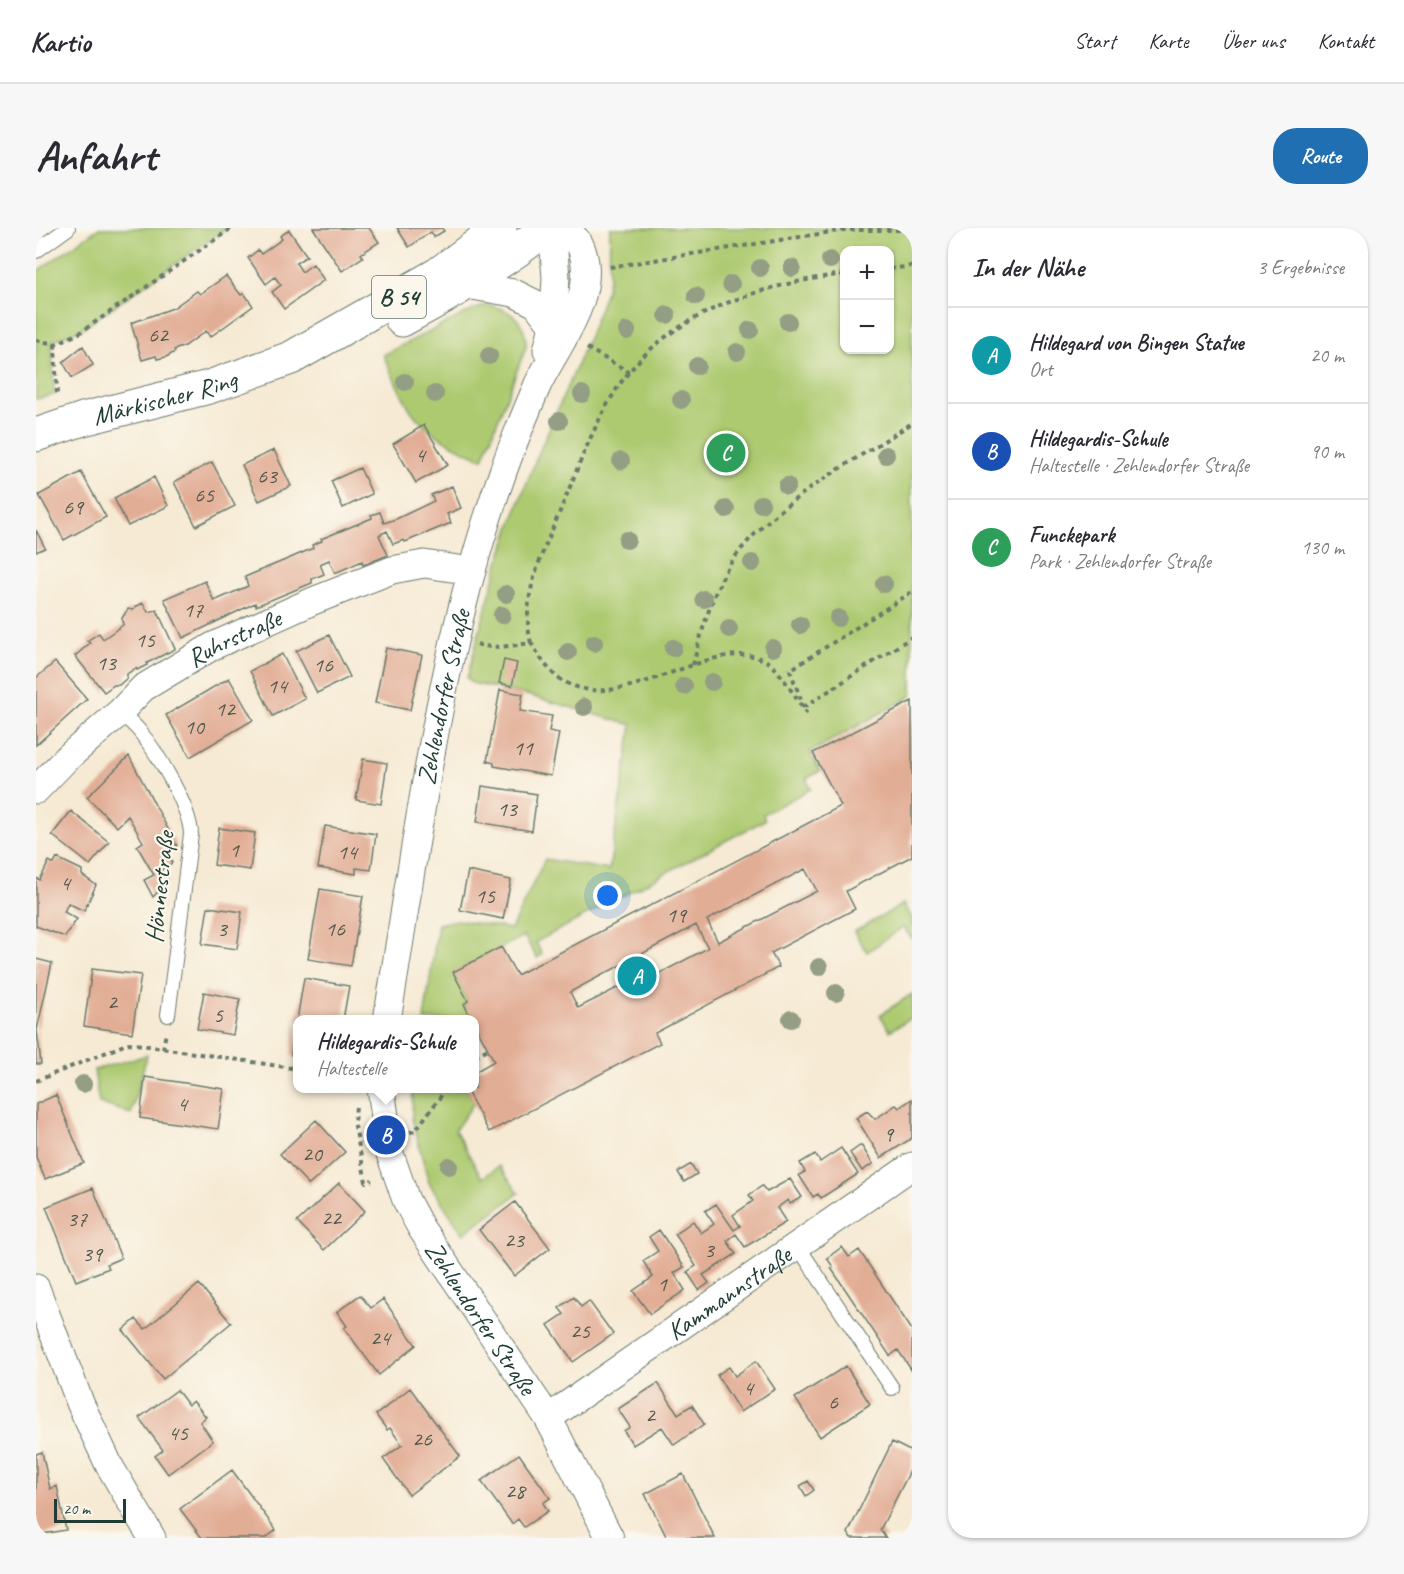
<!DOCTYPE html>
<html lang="de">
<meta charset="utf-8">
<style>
body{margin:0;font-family:Caveat,sans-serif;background:#f7f7f7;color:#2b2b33}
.controls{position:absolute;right:18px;top:18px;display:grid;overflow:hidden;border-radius:12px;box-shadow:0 2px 4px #0004}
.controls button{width:54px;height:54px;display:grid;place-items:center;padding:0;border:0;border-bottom:2px solid #e1e1e2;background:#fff;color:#2b2b33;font:30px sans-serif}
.scale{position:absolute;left:18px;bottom:15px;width:72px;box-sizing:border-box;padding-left:6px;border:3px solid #1f3d34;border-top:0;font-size:16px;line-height:21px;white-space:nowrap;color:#1f3d34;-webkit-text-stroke:4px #fbf7ec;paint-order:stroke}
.you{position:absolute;left:572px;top:668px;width:21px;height:21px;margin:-15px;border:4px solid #fff;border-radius:50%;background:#1a73e8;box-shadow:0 0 0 9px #1a73e833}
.badge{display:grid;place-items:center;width:39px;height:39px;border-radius:50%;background:#1f6fb2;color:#fff;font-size:20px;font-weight:700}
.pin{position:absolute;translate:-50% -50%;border:3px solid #fff;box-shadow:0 2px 6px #0006}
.popup{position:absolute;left:257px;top:787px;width:186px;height:78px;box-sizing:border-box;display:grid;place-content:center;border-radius:12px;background:#fff;filter:drop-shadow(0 2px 4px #0005);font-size:20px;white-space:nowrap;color:#7c7c81}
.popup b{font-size:22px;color:#2b2b33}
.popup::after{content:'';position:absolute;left:50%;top:100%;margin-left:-12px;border:12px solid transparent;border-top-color:#fff}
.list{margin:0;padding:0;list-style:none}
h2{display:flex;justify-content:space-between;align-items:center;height:78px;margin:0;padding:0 24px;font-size:26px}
h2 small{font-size:20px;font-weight:400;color:#7c7c81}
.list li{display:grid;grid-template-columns:39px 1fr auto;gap:18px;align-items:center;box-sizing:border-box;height:96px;padding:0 24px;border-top:2px solid #e1e1e2}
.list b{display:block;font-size:22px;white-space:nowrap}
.list p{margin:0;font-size:20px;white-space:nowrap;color:#7c7c81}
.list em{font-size:20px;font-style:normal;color:#7c7c81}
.map{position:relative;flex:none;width:876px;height:1310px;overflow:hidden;border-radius:24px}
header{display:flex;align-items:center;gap:36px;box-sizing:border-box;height:84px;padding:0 30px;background:#fff;border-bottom:2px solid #e1e1e2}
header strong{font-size:28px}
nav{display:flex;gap:33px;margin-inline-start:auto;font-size:21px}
.intro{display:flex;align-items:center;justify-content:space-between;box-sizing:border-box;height:144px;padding:0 36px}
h1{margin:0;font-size:42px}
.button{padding:15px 27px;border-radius:24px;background:#1f6fb2;color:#fff;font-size:21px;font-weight:700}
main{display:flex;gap:36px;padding:0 36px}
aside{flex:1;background:#fff;border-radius:24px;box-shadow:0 2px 4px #0004}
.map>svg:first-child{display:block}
</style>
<header>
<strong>Kartio</strong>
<nav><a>Start</a><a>Karte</a><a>Über uns</a><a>Kontakt</a></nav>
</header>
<div class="intro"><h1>Anfahrt</h1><a class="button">Route</a></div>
<main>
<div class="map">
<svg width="876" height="1310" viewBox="0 0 876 1310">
<rect width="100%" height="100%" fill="#fbf7ec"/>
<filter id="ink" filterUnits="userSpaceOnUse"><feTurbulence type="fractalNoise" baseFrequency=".0167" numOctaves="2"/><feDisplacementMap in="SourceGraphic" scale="12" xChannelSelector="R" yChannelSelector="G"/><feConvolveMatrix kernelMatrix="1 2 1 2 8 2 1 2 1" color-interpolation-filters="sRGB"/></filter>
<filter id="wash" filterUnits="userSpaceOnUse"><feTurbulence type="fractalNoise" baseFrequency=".008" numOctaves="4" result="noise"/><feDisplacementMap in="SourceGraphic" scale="24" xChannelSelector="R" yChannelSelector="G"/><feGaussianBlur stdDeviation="1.35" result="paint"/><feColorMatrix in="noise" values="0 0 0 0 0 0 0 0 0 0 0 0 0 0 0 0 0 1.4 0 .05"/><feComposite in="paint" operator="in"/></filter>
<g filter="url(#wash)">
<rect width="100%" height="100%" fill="#f6ead4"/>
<path fill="#adca71" stroke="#668452" stroke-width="1.5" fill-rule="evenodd" d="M63,0H191L45,101L16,113L18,167L0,171V44Z
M574,0H876V468L774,524L784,543L770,551L775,561L727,586L729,592L500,714L506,727L501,730L488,708L418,744L432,773L428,776L436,791L388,792L402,696L421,692L475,701L509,631L573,642L596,497L487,466L436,455L431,450C448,387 464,323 488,262C513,195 547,131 570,63L573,48ZM808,22H854V122H808Z
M451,77C475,81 491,93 490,119L447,231C424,222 397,208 380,189C369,178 355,143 347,127L428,86Z
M867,676L876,690V711L867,699L831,724L818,704Z
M876,766V789L854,803L844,787Z
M111,827L95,886L63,875L58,842Z
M377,860L430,861L438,875L419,902L446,950L463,938L483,965L427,1006L393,955L376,891Z"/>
<g id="blocks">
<path fill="#e2ad95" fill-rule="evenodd" d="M277,0H333L343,14L325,26L327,29L306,43Z
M361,0H406L408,3L398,9L395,4L373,19Z
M253,2L271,28L260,35L266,44L277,36L288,52L248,81L236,64L245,57L239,49L230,56L212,30L222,22L225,26L246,11L244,8Z
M190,48L205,67L208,65L217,78L174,109L170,103L149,118L138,122L139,124L130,129L121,131L120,128L106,132L95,95L137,80L161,63L164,66Z
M47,118L57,137L36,150L27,134Z
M388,197L412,237L380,255L357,216Z
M238,222L255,258L223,273L206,237Z
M176,234L199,278L160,298L138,254Z
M324,240L336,266L307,280L295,253Z
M45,244L70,289L28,312L3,267Z
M118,249L132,278L92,298L78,270Z
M416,258L425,280L411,286L415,295L369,314L368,312L357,316L351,303L343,307L352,327L327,337L326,333L299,345L293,332L284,336L288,346L276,351V355L220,378L219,375L147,410L128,371L169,353L178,373L212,358L209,349L266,325L277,320L276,317L286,313L285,311L336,290L335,287L344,284L348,295L360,291L398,273L395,267Z
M0,302L9,320L0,324Z
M107,375L112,384L121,382L139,421L111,435V437L101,442L100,440L91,446V450L83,457H78L68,464L39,428L54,415L51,413L63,405L67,411L87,397L86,390L92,381L97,382L99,379Z
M293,407L314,449L281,465L260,423Z
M350,420L386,427L374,482L339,475Z
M246,426L269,471L237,488L214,443Z
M468,432L481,435L476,458L463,455Z
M19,434L51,471L0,517V450Z
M193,450L217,492L154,529L130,487Z
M464,462L487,466L484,483L516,488L513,503L523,505L515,548L458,538V535L451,533Z
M876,473V628L810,663L819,681L735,725L743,739L619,805L624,815L453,904L430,861L439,860V844L458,833L439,796V792H436L428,776L432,773L417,744L465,719L481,747L805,578L777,525ZM769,641L781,663L682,714L671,692ZM660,697L672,720L596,760L593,754L542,780L534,764Z
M93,528L141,618L131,624L136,635L125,642L132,653L117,669L108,652L118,647L101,618L107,614L92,588L81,599L51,569Z
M327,531L351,535L345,576L320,572Z
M446,558L501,566L496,603L441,594Z
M35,583L73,614L54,637L16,607Z
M289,598L340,606L335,642L320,640V646L282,640Z
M183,600L219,605L214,642L178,637Z
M21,630L46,642V647L60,657L48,683L32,675L28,684L41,691L29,709L0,698V650L4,652L13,633L18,636Z
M432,643L475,652L467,691L424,682Z
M284,661L327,668L315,738L272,731Z
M172,679L206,684L201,721L166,716Z
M0,731L16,735L1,802L5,836H0Z
M56,741L105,747L96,805L48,798Z
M268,750L313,758L307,792H261Z
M168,764L204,771L197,807L161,801Z
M260,796H261V828L255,827Z
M109,849L188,861L182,901L104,890Z
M20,867L48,935L9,951L0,929V876Z
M876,871V910L845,930L820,890L831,883L839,891L860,877L863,880Z
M280,892L309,924L273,957L244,926Z
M825,917L837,936L826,943L814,925Z
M805,920L822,946L785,970L782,966L777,969L763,947L769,944L764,935L779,926L784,934Z
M655,936L661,946L648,954L642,944Z
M754,951L766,969L754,976L752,972L741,980L750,994L709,1019L700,1006L691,1013L700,1026L667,1047L673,1055L663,1062L651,1044L660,1038L639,1006L657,993L665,1005L678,996L669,983L680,976L698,1002L704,998L697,987L717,973L713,967L726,958L731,964Z
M303,955L329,983L288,1022L261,994Z
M57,960L85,1030L71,1036L73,1040L40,1053L10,979Z
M479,974L514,1020L478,1048L443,1002Z
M623,1002L648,1039L638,1045L649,1062L614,1086L597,1063L617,1049L607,1033L622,1023L613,1009Z
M806,1019L813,1029L823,1022L876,1102V1143L862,1122L854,1128L795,1040L797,1039L791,1030Z
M163,1056L195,1095L127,1151L87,1102L100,1091L109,1101Z
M324,1067L335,1080L347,1071L380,1117L343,1147L308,1100L311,1098L301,1084Z
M538,1069L545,1079L553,1073L577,1106L537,1134L512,1097L528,1086L523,1080Z
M720,1133L739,1161L704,1184L681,1147L693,1139L699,1148Z
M810,1138L834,1176L784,1209L759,1170Z
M622,1155L642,1186L656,1177L668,1196L638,1217L626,1199L597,1217L588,1203L594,1199L582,1181Z
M374,1160L424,1228L373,1267L347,1231L366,1217L354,1200L351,1202L340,1187Z
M141,1162L152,1177L157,1173L170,1189L164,1194L177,1213L132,1246L119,1228L127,1222L103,1190Z
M856,1214L876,1224V1239L844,1302L850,1310H815L812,1305Z
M6,1224L14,1261L21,1258L30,1302L0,1307V1226Z
M483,1226L514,1270L507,1275L512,1283L488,1299L482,1291L476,1296L445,1253Z
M196,1242L240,1302L230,1310H166L144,1281Z
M647,1246L679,1310H631L609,1266Z
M772,1253L778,1262L770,1268L764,1258Z"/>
</g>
</g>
<g filter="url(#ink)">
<use href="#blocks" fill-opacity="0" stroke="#6a7a6c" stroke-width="1.5"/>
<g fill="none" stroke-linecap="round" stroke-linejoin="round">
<g stroke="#6a7a6c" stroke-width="16">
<path id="service" d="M0,23L32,0
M84,484C91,491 99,497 105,505C122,526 154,579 155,606L132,787
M761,1017L856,1160"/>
</g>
<g stroke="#6a7a6c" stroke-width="29">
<g id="minor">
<path d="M430,57L478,65L500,76L517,98"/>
<path d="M511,122L517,98L520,50L518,24L521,0"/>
<path id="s1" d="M0,562L30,531L84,484L107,460L177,418L277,373L356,342L388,336L436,343"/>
<path id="s2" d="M351,792C382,607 404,418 468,241C478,213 490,184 502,156C521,117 565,64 544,17C541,11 534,5 529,0"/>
<path id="s3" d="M345,860L354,926L370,972L385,1000L512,1190L574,1310"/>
<path d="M0,1060L45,1177L73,1237L116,1310"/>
<path id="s4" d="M512,1190L876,938"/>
</g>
</g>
<g stroke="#6a7a6c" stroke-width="35">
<g id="primary">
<path d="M366,92C417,65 465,36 511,0"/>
<path id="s5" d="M0,207L47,191L173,159L255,130L402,46L464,0"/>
</g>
</g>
<path stroke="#6a7a6c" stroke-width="4" stroke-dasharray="4.5 4.5" stroke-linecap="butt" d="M574,39L808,2H876
M854,41L876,38
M0,112L19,116L42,106L196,0
M19,116L21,168
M551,120L593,144
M495,415C484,371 505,328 522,288C541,243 562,182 593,144C644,81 731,56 808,46
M441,416C458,422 478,417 495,415C503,427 511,442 524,451C587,493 677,402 732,434C742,439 762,474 770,485L768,479L876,409
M657,437C665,406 676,365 693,338C731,278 817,234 876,195
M768,480L754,442L876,364
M127,821L130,804
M439,828L452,821
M0,853L93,815L262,841
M320,879L318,893L330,954L336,952
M374,904L379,903L411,860"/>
<use href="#service" stroke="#fff" stroke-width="14"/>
<use href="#minor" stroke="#fff" stroke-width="27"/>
<use href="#primary" stroke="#fff" stroke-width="33"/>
</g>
<g fill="#939e84">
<circle cx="794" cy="32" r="9"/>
<circle cx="724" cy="40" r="9"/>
<circle cx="756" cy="40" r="9"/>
<circle cx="695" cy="56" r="9"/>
<circle cx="660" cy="68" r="9"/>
<circle cx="631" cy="87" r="9"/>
<circle cx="752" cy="94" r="9"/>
<circle cx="714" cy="102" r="9"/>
<circle cx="591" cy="103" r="9"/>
<circle cx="701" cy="124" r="9"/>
<circle cx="453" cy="128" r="9"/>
<circle cx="661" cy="138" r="9"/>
<circle cx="369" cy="154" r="9"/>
<circle cx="399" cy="166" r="9"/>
<circle cx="546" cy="166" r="9"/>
<circle cx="645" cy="172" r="9"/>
<circle cx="523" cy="193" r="9"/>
<circle cx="850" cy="227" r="9"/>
<circle cx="585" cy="233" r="9"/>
<circle cx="751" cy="258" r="9"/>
<circle cx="725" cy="276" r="9"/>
<circle cx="690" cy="281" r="9"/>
<circle cx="591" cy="312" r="9"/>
<circle cx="716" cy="335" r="9"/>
<circle cx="848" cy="356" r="9"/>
<circle cx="470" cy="366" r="9"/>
<circle cx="668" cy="371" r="9"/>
<circle cx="466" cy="387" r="9"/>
<circle cx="802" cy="390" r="9"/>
<circle cx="764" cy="397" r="9"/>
<circle cx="693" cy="401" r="9"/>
<circle cx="558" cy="415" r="9"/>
<circle cx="637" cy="420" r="9"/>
<circle cx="737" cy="420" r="9"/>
<circle cx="532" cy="424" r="9"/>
<circle cx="676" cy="454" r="9"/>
<circle cx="648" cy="458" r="9"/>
<circle cx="548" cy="479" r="9"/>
<circle cx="783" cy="739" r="9"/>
<circle cx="800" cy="765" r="9"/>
<circle cx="755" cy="791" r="9"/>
<circle cx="47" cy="856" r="9"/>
<circle cx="413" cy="938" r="9"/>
</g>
</g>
<g text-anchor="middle" stroke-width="4.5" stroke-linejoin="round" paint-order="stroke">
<g font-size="22" fill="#50594c">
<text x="122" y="114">62</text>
<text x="384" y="234">4</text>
<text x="231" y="255">63</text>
<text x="168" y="274">65</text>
<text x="37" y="286">69</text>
<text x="157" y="389">17</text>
<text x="109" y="419">15</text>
<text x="70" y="442">13</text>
<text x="287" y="444">16</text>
<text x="241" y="465">14</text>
<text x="189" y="488">12</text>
<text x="158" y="506">10</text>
<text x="487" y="527">11</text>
<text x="471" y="588">13</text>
<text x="198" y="629">1</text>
<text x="311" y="631">14</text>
<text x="29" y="662">4</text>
<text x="449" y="675">15</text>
<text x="640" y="694">19</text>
<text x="186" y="708">3</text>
<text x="299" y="708">16</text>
<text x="76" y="781">2</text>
<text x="182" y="794">5</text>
<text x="146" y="883">4</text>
<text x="852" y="913">9</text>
<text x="276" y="933">20</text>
<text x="295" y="997">22</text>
<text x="41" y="998">37</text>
<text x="478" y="1019">23</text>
<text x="673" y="1029">3</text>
<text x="56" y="1033">39</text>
<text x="626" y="1063">1</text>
<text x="544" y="1110">25</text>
<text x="344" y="1117">24</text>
<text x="712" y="1167">4</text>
<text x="797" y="1181">6</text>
<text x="614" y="1194">2</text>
<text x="142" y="1212">45</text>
<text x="386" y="1218">26</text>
<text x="479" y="1270">28</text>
</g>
<rect fill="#fbf7ec" stroke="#61756b" stroke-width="1.5" x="336" y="48" width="54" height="42" rx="4.5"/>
<g font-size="24" font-weight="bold" fill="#1f3d34">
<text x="363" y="77">B 54</text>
</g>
<g font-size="26" fill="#1f3d34" stroke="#fbf7ec">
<text dy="9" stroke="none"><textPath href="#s5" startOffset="134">Märkischer Ring</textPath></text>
<text dy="9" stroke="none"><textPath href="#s1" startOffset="252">Ruhrstraße</textPath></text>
<text dy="9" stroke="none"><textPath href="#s2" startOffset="328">Zehlendorfer Straße</textPath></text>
<text transform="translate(123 659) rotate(-84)" y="9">Hönnestraße</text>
<text dy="9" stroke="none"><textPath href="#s4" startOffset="220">Kammannstraße</textPath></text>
<text dy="9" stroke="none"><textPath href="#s3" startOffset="255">Zehlendorfer Straße</textPath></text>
</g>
</g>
</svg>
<div class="controls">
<button>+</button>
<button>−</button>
</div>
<div class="scale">20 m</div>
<div class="you"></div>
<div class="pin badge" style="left:601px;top:748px;background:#0f9aa8">A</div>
<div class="pin badge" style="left:350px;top:907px;background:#1a4fb4">B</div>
<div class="popup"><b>Hildegardis-Schule</b>Haltestelle</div>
<div class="pin badge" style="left:690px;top:225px;background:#2e9e5b">C</div>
</div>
<aside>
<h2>In der Nähe<small>3 Ergebnisse</small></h2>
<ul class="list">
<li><span class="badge" style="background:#0f9aa8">A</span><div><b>Hildegard von Bingen Statue</b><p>Ort</p></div><em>20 m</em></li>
<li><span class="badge" style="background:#1a4fb4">B</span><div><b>Hildegardis-Schule</b><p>Haltestelle · Zehlendorfer Straße</p></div><em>90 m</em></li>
<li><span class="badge" style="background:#2e9e5b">C</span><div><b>Funckepark</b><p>Park · Zehlendorfer Straße</p></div><em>130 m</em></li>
</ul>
</aside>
</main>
